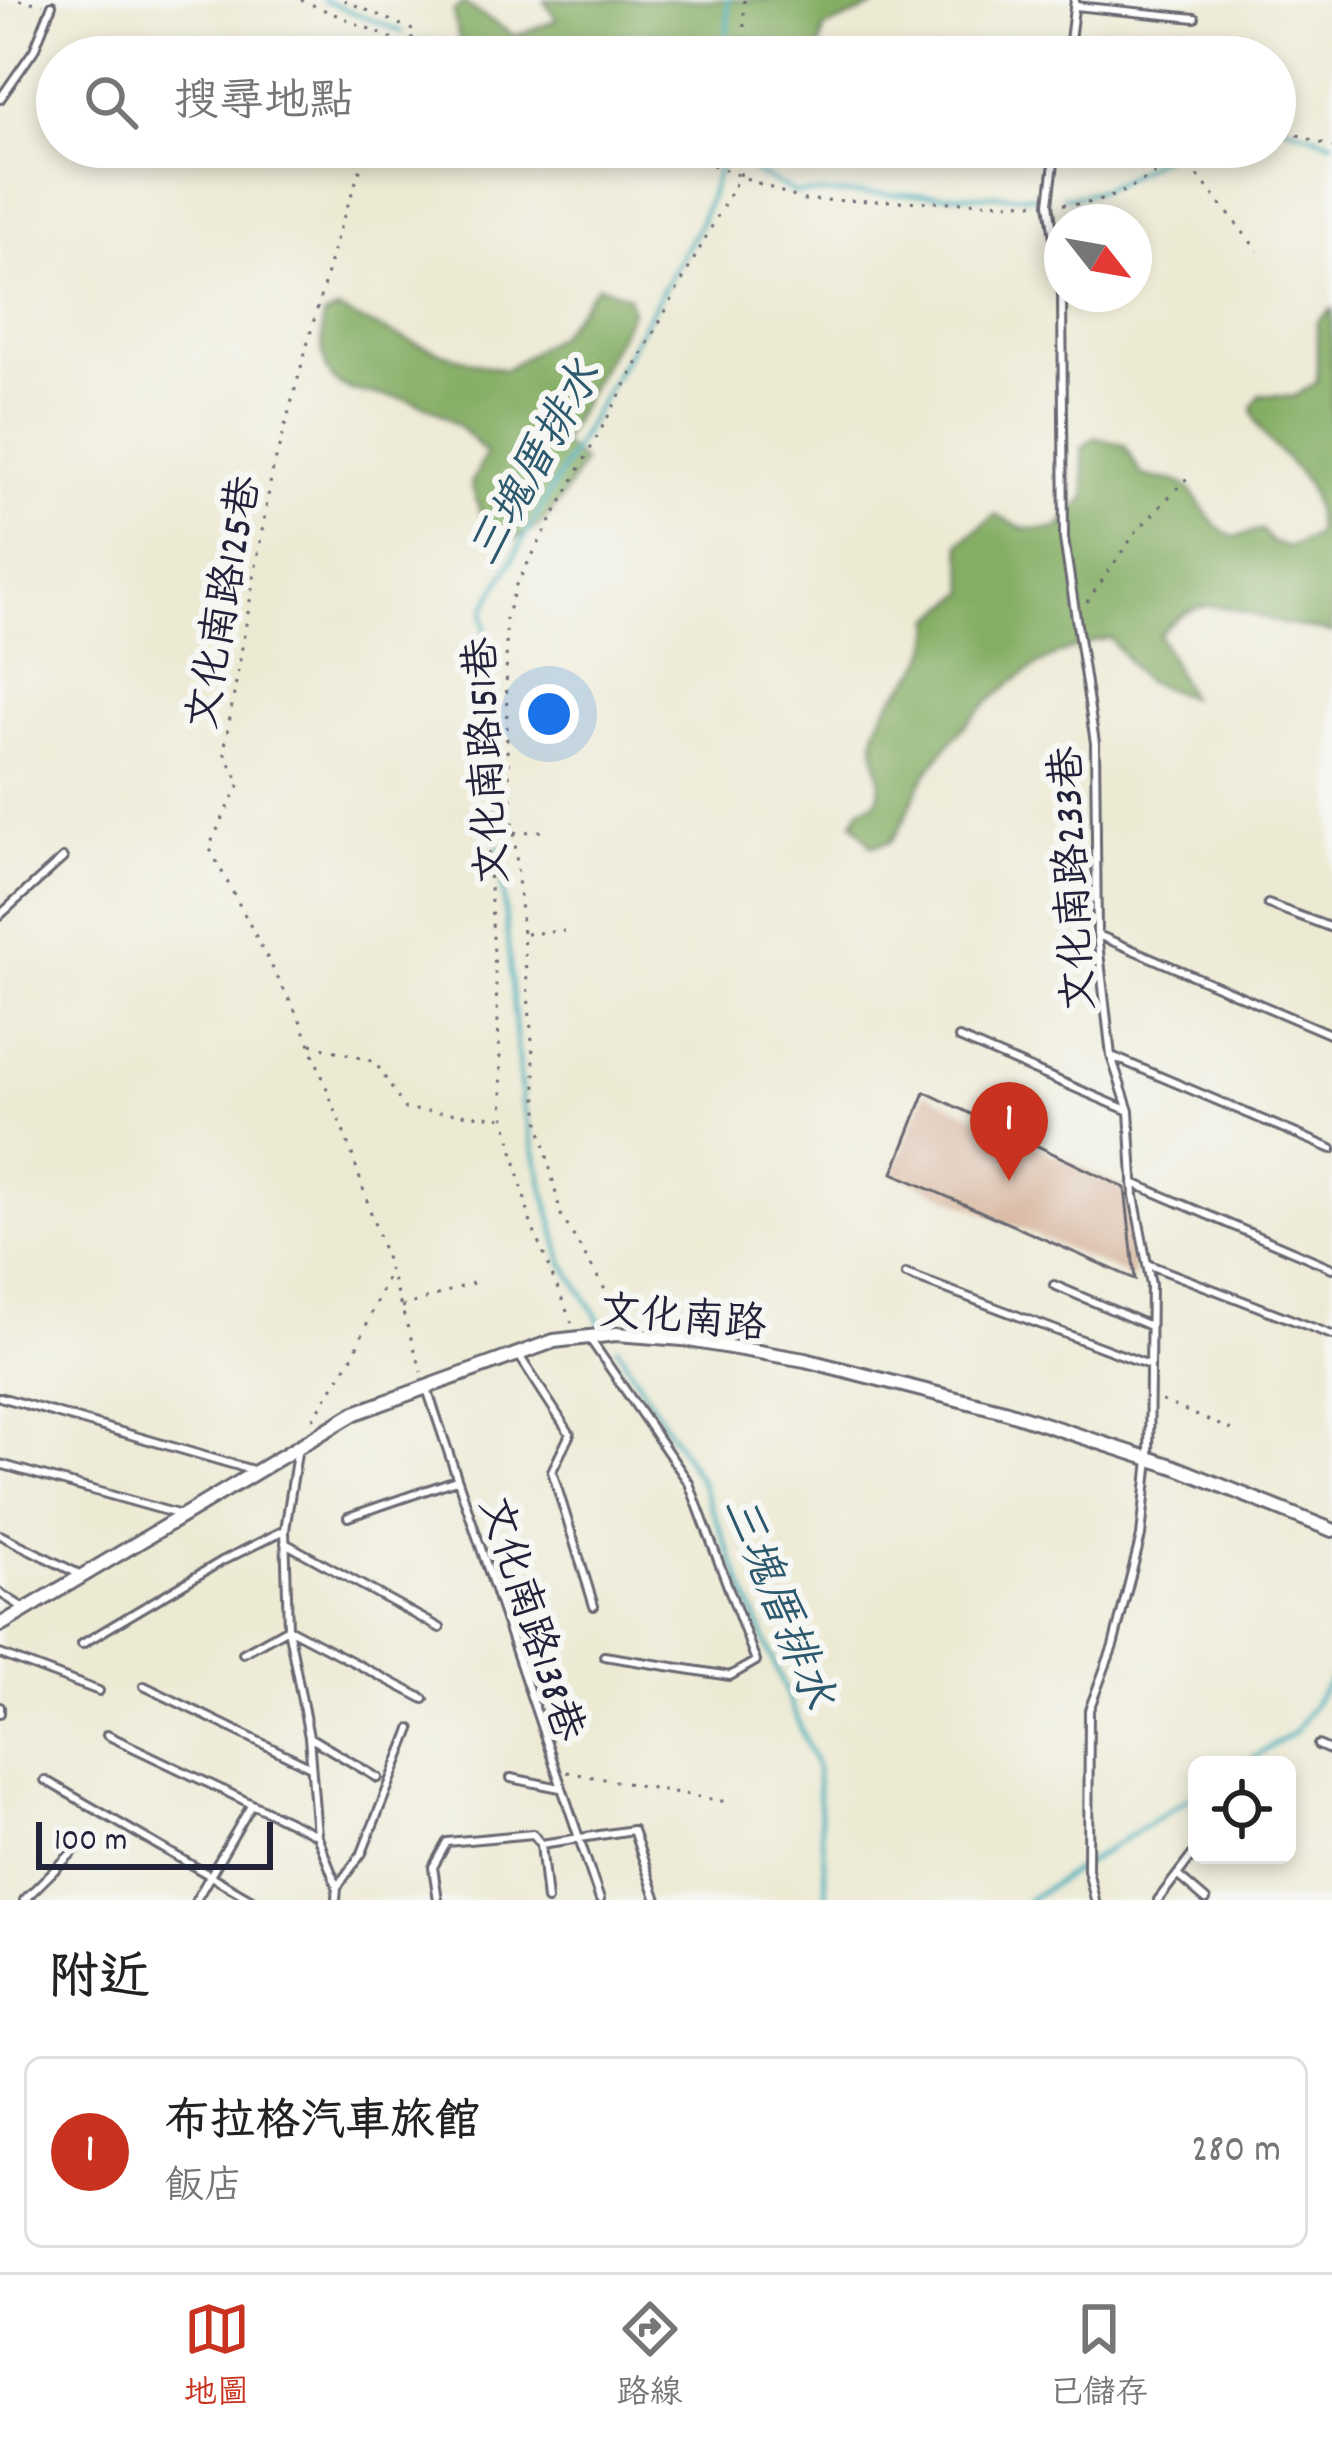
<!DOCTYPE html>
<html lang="zh-TW">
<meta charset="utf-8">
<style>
body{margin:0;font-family:Dekko,"LXGW WenKai TC",sans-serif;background:#f6f6f6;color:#222}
.controls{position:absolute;right:36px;bottom:36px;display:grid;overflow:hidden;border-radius:18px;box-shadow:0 6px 18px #0003}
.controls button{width:108px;height:108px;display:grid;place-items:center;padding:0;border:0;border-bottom:3px solid #e0e0e0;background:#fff;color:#222;font:60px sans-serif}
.compass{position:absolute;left:1044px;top:204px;width:108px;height:108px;border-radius:50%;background:#fff;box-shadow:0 6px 18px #0003;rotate:121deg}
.scale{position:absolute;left:36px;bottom:30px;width:237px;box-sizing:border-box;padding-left:12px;border:6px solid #22223b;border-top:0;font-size:33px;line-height:42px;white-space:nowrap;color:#22223b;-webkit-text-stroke:9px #f6f6f2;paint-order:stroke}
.you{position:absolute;left:549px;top:714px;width:42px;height:42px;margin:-30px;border:9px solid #fff;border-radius:50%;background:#1a73e8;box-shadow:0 0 0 18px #1a73e833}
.badge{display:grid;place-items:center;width:78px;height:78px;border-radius:50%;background:#c8321e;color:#fff;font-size:39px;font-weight:700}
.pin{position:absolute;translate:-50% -99px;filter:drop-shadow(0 3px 6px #0008)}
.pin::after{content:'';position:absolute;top:63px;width:42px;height:36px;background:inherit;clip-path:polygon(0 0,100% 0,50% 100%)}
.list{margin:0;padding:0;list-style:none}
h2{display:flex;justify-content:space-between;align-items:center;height:156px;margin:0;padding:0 48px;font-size:51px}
h2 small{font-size:39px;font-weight:400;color:#767676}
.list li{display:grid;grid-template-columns:78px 1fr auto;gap:36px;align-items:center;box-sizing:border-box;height:192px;margin:0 24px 24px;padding:0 24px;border:3px solid #e0e0e0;border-radius:18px}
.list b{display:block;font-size:45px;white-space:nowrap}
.list p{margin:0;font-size:39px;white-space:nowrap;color:#767676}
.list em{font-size:39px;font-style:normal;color:#767676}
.icon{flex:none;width:66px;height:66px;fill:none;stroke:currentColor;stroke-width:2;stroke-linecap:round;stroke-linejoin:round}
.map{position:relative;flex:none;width:1332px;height:1900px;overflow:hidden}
.search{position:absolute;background:#fff;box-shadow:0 6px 18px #0003;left:36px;right:36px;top:36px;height:132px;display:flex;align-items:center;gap:30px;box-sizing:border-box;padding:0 42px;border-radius:66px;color:#767676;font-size:45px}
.sheet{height:372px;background:#fff}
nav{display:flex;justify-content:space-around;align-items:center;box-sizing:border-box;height:168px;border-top:3px solid #e0e0e0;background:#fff;font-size:33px;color:#767676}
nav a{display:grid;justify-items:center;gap:6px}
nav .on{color:#c8321e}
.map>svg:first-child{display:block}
</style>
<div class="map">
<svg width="1332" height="1900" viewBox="0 0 1332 1900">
<rect width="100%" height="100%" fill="#f6f6f2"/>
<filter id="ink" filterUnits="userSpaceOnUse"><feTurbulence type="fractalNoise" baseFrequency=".00833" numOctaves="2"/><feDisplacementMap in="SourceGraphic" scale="24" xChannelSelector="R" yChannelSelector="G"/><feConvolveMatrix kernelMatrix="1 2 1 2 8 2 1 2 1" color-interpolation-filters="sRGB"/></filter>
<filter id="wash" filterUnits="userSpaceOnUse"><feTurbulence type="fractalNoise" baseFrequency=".004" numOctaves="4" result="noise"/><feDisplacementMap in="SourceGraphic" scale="48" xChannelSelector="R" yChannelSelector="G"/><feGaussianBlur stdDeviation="2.7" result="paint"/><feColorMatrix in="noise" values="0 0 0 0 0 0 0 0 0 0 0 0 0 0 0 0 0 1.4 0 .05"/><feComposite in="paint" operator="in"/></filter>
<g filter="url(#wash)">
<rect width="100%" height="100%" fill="#edead4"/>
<path fill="#85ae65" stroke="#546850" stroke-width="3" d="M544,0H889L824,29L817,57C743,57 513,72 459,39L453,12L463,3L515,36L557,20Z
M598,285L628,296L632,311L561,443L583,462C563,497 541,543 497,540L486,529L471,484L486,454C464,427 437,405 400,398C381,394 351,395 335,381C319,366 322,335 323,316L338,310C393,335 447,358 505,370L558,335Z
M1332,309V633C1316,629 1300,627 1284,624C1234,612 1204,585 1159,635L1189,697L1144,681L1110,638C1034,650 967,714 925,776C911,798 907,823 890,842L872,846L853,822L861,808L876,802C888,775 867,752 877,727C895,678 933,681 933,618L967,592L960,543L995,515L1025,529H1057L1086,497L1082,448L1095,438L1124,445L1142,475C1156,480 1177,477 1188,488C1206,507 1208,525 1234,537L1262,530L1271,542L1288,548L1316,535C1322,462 1264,459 1252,409L1260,395L1293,397L1317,382V322Z"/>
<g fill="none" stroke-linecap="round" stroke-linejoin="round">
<path stroke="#3dacba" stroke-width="4.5" d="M323,0L402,32
M424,41L463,57
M727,57L728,0
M1275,122L1332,142
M695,147L733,162
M754,172L795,193L1037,196
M1063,197C1104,197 1143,167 1177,147
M497,828L484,610L701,222L726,147
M499,845L522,1103L563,1262L602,1324
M617,1347L701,1482L816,1766L827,1900
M1242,1765L1295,1732L1332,1676
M1028,1900L1197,1793"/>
</g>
<g id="blocks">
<path fill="#d0a68a" d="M925,1092L1125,1188L1135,1279L893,1173Z"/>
</g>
</g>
<g filter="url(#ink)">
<use href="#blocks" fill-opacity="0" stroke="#696871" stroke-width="3"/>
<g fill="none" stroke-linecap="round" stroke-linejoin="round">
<g stroke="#696871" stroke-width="12">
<path id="service" d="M1075,6L1195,18
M1068,57L1075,0
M0,99L34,50L52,5
M1056,147L1049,203L1062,294
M1062,294L1064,539L1095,743L1097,934L1111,1056L1129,1111L1134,1196L1151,1285L1149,1459L1141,1536L1113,1646L1089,1710L1088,1870L1095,1900
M1268,904L1332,928
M0,915L63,858
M1098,935L1332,1035
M959,1038L1129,1111
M1114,1057L1332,1149
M1133,1183L1332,1268
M1147,1264L1332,1335
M906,1274L1149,1365
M1054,1285L1150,1326
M590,1339L689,1483L756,1661L730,1676L604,1656
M520,1357L570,1434L552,1471L594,1606
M426,1386L600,1900
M0,1397L256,1471
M297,1453L285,1530L288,1628L309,1737L317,1835L337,1887L336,1900
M0,1464L181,1515
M348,1517L456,1480
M0,1535L83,1576
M285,1543L440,1628
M0,1593L27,1610
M82,1644L222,1561L285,1530
M243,1653L288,1628L424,1699
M0,1654L99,1691
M144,1686L311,1767
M0,1707V1713
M107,1735L317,1835
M309,1737L378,1778
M1318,1745L1332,1751
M511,1778L560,1788
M45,1780L252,1900
M541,1844L547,1900
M1177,1875L1206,1900
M337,1887L362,1853L411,1729
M24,1900L88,1837
M196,1900L252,1804
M438,1900L433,1867L447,1842L533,1834L541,1844L633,1830L657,1900
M1158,1900L1197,1849"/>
</g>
<g stroke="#696871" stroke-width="18">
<path id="minor" d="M0,1625L355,1413L554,1341L616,1334L683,1339L805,1360L1004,1411L1175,1467L1332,1530"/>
</g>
<path stroke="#696871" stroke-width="3" stroke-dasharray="3 9" stroke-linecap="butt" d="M19,0L43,4
M301,0L436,57
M344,0L415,31L405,57
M744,0V57
M1275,127L1332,147
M368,147L338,233L272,473L224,752L240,783L209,847L302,1024L352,1154L422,1372
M1183,157L1258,251
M758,183L803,200L1035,203
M1063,204C1113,208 1154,173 1195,147
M1087,602L1136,532L1187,478
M541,831L487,834L503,1110L531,1224L573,1326
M526,934L564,931
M311,1044L375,1062L405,1109L505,1118
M402,1307L473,1283
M623,1320L561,1215L539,1122L507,750L506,618L516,585L747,162L746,147
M1162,1401L1234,1431
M313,1419L354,1354L388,1274
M567,1772L727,1802"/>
<use href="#service" stroke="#fff" stroke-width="6"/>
<use href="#minor" stroke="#fff" stroke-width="12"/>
<path stroke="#696871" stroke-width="3" stroke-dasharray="3 9" stroke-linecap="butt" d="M668,147L758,183"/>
</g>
</g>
<g text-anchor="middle" stroke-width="12" stroke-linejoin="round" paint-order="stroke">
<g font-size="42" fill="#22223b" stroke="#f6f6f2">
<text transform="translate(221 602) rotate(-80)" y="15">文化南路125巷</text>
<text transform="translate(484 761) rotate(-93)" y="15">文化南路151巷</text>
<text transform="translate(1070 879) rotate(-93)" y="15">文化南路233巷</text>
<text transform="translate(683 1315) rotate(5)" y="15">文化南路</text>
<text transform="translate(534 1618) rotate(72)" y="15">文化南路138巷</text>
</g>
<g font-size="45" font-style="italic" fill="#2d596e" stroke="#f6f6f2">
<text transform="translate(532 462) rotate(-61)" y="16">三塊厝排水</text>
<text transform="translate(781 1601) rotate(68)" y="16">三塊厝排水</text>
</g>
</g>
</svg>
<div class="controls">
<button><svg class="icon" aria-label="locate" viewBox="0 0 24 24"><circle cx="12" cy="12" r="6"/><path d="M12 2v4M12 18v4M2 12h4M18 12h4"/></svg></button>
</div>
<svg class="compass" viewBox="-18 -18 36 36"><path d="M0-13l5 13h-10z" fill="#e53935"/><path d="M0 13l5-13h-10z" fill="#767676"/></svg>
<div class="scale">100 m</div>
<div class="you"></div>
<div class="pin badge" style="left:1009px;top:1181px">1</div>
<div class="search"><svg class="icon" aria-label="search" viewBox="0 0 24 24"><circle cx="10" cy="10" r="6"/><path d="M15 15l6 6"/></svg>搜尋地點</div>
</div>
<section class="sheet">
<h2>附近<small></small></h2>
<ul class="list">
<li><span class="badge">1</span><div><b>布拉格汽車旅館</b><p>飯店</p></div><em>280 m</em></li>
</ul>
</section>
<nav>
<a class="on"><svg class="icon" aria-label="map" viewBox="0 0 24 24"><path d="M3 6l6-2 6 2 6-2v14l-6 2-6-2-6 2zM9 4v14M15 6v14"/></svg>地圖</a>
<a><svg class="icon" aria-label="directions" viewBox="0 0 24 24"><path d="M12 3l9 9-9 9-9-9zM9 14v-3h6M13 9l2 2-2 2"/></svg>路線</a>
<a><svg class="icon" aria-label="saved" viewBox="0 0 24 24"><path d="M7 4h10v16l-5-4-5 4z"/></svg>已儲存</a>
</nav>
